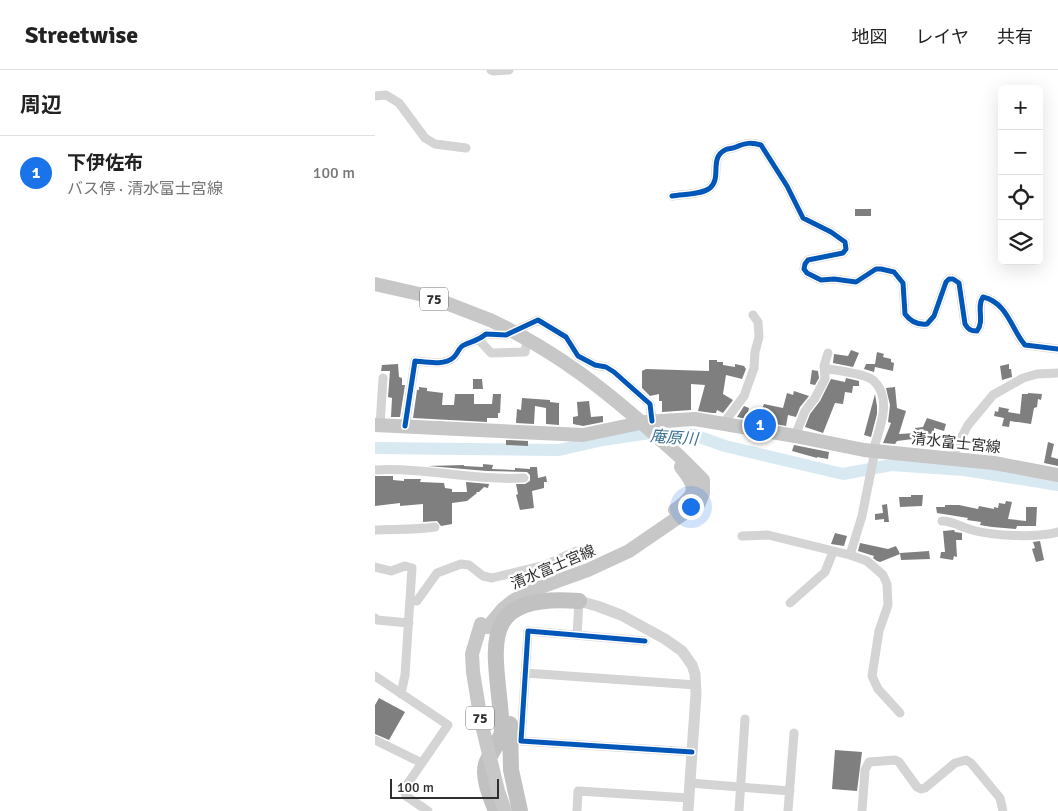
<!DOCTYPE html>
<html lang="ja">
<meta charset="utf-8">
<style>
body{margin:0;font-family:Signika,"Noto Sans JP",sans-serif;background:#f6f6f6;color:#222}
.controls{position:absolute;right:15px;top:15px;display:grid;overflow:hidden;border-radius:8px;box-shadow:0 5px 20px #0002}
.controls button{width:45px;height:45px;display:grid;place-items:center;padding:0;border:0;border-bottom:1px solid #e0e0e0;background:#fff;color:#222;font:25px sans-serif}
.scale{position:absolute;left:15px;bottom:12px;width:109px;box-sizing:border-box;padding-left:5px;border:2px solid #2f2f2f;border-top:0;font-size:14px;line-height:18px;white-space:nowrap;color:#2f2f2f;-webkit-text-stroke:4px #fff;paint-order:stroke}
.you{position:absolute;left:315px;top:436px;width:18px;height:18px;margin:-12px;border:4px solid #fff;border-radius:50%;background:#1a73e8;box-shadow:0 0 0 8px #1a73e833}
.badge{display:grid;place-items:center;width:32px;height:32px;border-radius:50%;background:#1a73e8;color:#fff;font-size:16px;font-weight:700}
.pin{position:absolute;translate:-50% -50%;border:2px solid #fff;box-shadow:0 1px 5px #0006}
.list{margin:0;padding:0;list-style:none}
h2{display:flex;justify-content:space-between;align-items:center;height:65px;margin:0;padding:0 20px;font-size:21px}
h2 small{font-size:16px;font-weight:400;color:#767676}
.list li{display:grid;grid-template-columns:32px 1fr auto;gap:15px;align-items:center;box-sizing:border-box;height:75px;padding:0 20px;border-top:1px solid #e0e0e0}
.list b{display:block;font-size:19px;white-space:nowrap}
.list p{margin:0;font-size:16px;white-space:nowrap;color:#767676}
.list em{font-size:16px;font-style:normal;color:#767676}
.icon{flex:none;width:28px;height:28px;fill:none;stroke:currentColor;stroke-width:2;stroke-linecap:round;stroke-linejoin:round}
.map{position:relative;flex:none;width:683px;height:741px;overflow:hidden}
header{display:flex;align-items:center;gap:30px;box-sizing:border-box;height:70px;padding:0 25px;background:#fff;border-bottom:1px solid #e0e0e0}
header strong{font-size:24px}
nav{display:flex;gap:28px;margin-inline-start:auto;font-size:18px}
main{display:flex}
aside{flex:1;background:#fff}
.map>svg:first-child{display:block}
</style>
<header>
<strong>Streetwise</strong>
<nav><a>地図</a><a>レイヤ</a><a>共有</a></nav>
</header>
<main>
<aside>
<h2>周辺<small></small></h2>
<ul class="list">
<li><span class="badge">1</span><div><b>下伊佐布</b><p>バス停 · 清水富士宮線</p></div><em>100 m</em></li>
</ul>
</aside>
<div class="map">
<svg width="683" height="741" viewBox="0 0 683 741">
<rect width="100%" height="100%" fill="#fff"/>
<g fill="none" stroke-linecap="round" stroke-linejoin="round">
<path stroke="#d8e9f2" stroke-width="12" d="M0,378L184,380L228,370L281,362L319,365L350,376L468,404L516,395L589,400L683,415"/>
</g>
<path fill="#7f7f7f" d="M480,139H496V146H480Z
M476,280L484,283L478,297L458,293L459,284L473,286Z
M502,282L509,284L508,287L516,289V292L519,293L518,301L500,297L499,302L489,299L491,294H500Z
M334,290H342V292H348V295L360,297V294L369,296L371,299L367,309L351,305L348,324L358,330L348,343L342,340L341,343H337L323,341L330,315L316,314V340L287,342V331H284V324L275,326L267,318V301L271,299L334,301Z
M23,294L24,307L27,308V315H30L25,347H16L17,328L13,327L15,301H6L7,295Z
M634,294V299H636L637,307L627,310L625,296Z
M437,300L443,301L444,308L440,315L435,314Z
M471,308L484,311V316H478L477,323L470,322L468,334L460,333L448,363L430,357L435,344L445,331L456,309L470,312Z
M98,309H107L108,319H98Z
M44,317L52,318V321L68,323L67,335H79L80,324H99V334H117L118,324H126L125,343H123V348H112V352L38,348L42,320H44Z
M520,317L522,338L531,341L524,364L541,363L540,358L548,357L552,348L571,354L569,361L559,358L560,371L538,372V369L522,371L520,374L508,373L516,353L513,352L515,335L511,318Z
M419,321L434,326L425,337L421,347L413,345L411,356L395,353L394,347L385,344L389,334L408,338L412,323L418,325Z
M653,323L667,324L666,330L663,329L662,337L659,338L656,354L635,351L634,357L627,356L629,348L619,346L620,341L623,342L624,337L634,339L633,342L645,344L647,324H653Z
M500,324L502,336V344L496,367L489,365Z
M147,328L175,330V332L184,333V355L171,354V338L160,336L159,354L141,353L142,339L146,340Z
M214,331L216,347L228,346V352L208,356L198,354V347L203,346L202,332Z
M369,336L374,338L373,342L378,343L377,350L362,347Z
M131,370L153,371V376L131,375Z
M673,372L679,374L676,387L683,389V396L669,393Z
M419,375L454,382L453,389L442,387V388L417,381Z
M108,394L118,395L117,399L140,400V398L155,399V397H162L163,408L171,406L172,412H169V418L157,421L159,438L145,440L141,425L143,424L141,414H150L155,411V405L152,402L112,401L53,396L89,395V396L108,397Z
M0,406H18V410L29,411V409H46L45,412L69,413L70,418L77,419V422H92L91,412L114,414L113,418L109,417L104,422H101L102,423L92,431L77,433V454L66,456L62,451L48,452V434L25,436V433L0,436Z
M536,425H548L547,436L525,437L524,427H536Z
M631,431L637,432L633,449L651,451V437H662L661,456H642L641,459L617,457L605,455L606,452L592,450L593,448L562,443L561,437H570V435H584L603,439L604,436L619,439V437L623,438L624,433L630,434Z
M512,434L514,452H509V449L500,450V444L508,443L507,435Z
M579,460L580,462L587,463V470H581L582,487L579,486L578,490L565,488L566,482H570L568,461Z
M460,463L472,466L469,476L456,474Z
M665,471L669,490L661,492L657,479L660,478L658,472Z
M485,473L513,479L521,476L525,484L505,492L502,491L498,488L499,486L483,481Z
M554,481L555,489L526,490L525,483Z
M4,628L30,642L14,670L0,664V635Z
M460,680L487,682L482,721L457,719Z"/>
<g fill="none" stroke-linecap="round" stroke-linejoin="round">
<path stroke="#d4d4d4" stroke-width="9" d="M116,0L118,1L134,0
M0,26L11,25L24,33L50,68L60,74L91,78
M297,126C308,124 326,125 335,118C347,108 334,88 350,80C353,78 357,79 361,77C370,73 376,72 386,75L412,116L428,148L456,162L470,172L471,179L468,183L433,190L430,194L429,199L432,203L446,210L459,209L481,212L501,199H506L519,202L528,213L530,244C535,251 543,255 552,254L559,246L571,212L574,209H578L584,213L590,254C593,259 595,261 602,261C610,251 601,237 608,227C633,233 636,259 650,275L683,279
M104,270L116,283L150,282L151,276
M450,303L454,299C465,301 492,304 499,311C518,330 504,359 498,381
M348,354L369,326L379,298L380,282L384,267L383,252L378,245
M5,355L8,308
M30,356L40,291C51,292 70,296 79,287C83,283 84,277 89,275C98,271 104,270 111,264L131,265L163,250L191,267L203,286L220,295L231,297L239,302L275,334L277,351
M420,366L430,341L440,328L450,309L449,296L453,283
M578,389L582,376L593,355L618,325L648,308L662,304L683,303
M0,400C50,397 99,411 149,408
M567,451C578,451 586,457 597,460C618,466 661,468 683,462
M0,460C20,459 40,460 60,457
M367,466L393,465L475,485L492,491L508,505L512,514L513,535L504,561L497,606L503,619L525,643
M475,485L487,446L500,381
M0,497L16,501L30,496L37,498L30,605L26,624
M36,531H42L62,503L86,494L94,495L108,506L117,508L170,495L201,481
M415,533L450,502L458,482
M0,548L2,550L34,553
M202,565L204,531
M270,571L153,561L146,671L317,682
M150,603L321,615
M0,606L73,655L29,719L31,726L53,741
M0,670L47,693
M315,713L415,721
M202,741L203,721L314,728
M364,741L370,649
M413,741L419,663
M487,741L490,700L494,692L520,690L524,692L542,717L546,719L550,718L580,693L591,690L596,693L625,728L628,741"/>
<path stroke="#d4d4d4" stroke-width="11" d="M204,531L222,536L246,545L290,569L307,581L317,595L320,604L321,624L313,741"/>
<path stroke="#c7c7c7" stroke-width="14" d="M0,214L53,226L115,250
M0,355L208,365L270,352L320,349L420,366L489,380L619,393L683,405
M300,440C322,424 323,418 306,397
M113,557L128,539L138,531L155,521L213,500L254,481L324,433L328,423V410L304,386L285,369"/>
<path stroke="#c1c1c1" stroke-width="16" d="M135,654L136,700L145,741
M121,741C116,728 107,708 111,694C115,683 124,674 127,662C124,586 93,522 204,531"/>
<path stroke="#c7c7c7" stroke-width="14" d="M115,250C180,280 232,321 285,369
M106,554L97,584L98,602L106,651L123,721L130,741"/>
<g stroke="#fff" stroke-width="8">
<path id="cycleway" d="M297,126C308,124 326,125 335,118C347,108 334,88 350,80C353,78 357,79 361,77C370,73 376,72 386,75L412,116L428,148L456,162L470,172L471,179L468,183L433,190L430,194L429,199L432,203L446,210L459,209L481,212L501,199H506L519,202L528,213L530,244C535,251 543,255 552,254L559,246L571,212L574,209H578L584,213L590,254C593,259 595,261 602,261C610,251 601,237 608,227C633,233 636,259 650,275L683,279
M30,356L40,291C51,292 70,296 79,287C83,283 84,277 89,275C98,271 104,270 111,264L131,265L163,250L191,267L203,286L220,295L231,297L239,302L275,334L277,351
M270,571L153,561L146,671L317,682"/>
</g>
<use href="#cycleway" stroke="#0057b8" stroke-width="5"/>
</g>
<g text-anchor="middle" stroke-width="5" stroke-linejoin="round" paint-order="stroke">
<g fill="#fff" stroke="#6d6d6d" stroke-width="1">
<rect x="45" y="217.5" width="28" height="23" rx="4"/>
<rect x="91" y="636.5" width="28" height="23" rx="4"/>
</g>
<g font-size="14" font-weight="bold" fill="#2f2f2f">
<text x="59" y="234">75</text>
<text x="105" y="653">75</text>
</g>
<g font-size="15" fill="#2f2f2f" stroke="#fff">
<text transform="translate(581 373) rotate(6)" y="5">清水富士宮線</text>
<text transform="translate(178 497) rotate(-23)" y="5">清水富士宮線</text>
</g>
<g font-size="16" font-style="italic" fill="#397195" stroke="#fff">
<text transform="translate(299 367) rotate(4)" y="6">庵原川</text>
</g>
</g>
</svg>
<div class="controls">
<button>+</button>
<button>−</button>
<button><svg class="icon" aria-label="locate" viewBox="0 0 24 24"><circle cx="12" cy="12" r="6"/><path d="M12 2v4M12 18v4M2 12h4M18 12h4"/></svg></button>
<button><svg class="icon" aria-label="layers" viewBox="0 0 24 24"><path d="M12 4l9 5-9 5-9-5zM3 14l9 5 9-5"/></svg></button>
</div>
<div class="scale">100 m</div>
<div class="you"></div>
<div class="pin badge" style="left:385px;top:355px">1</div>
</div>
</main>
